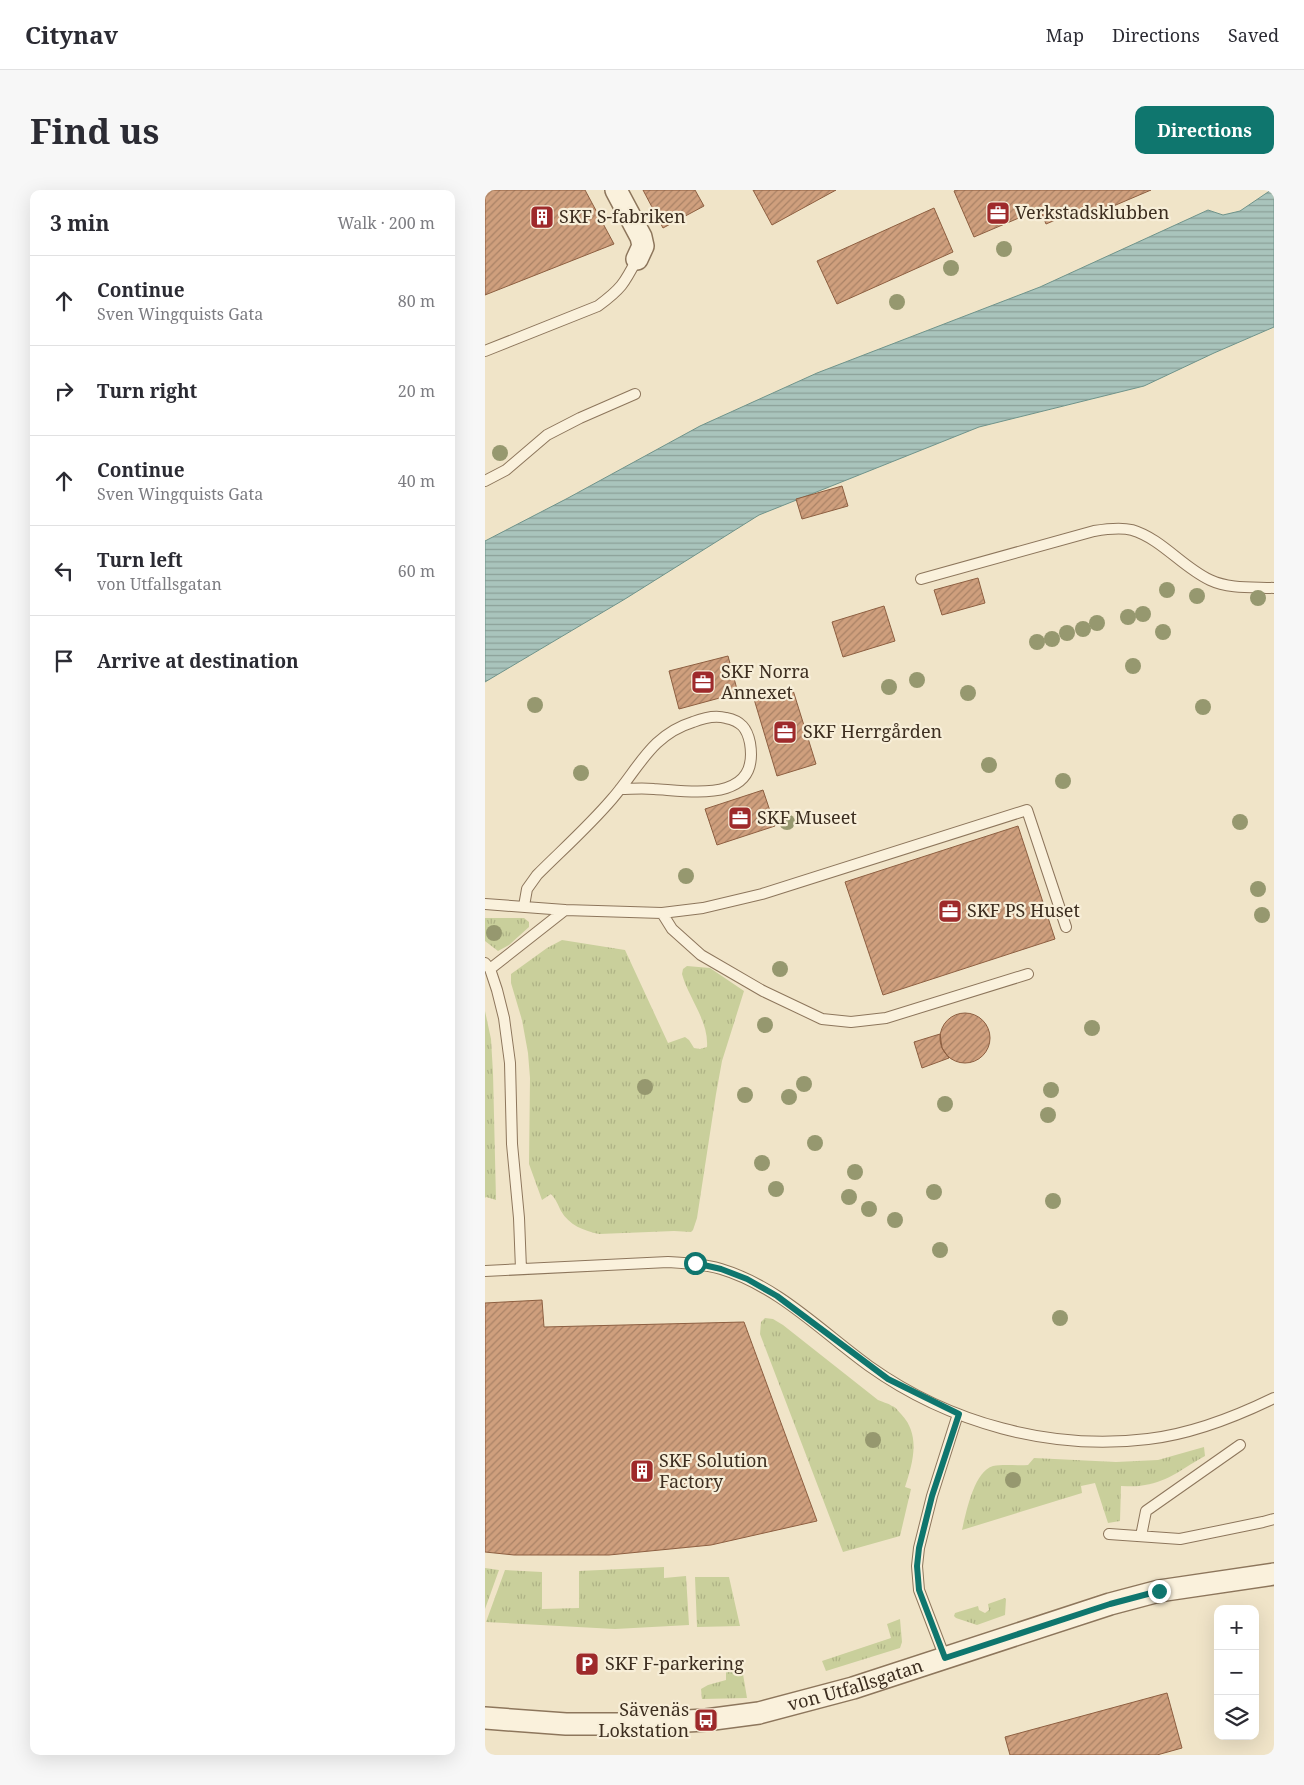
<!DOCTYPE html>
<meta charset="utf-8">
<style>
body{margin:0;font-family:"Noto Serif",serif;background:#f7f7f7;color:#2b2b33}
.controls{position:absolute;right:15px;bottom:15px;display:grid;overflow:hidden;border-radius:10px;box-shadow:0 5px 20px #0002}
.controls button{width:45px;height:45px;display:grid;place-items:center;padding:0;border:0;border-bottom:1px solid #e1e1e2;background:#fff;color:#2b2b33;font:25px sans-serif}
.stop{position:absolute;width:15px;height:15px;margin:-11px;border:4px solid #0f766e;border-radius:50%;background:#fff}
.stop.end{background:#0f766e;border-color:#fff;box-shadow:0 1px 5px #0008}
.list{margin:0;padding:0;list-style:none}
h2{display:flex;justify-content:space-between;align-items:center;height:65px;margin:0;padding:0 20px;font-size:21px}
h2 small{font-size:16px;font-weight:400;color:#7c7c81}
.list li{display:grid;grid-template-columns:32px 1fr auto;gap:15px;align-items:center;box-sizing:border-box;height:90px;padding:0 20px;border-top:1px solid #e1e1e2}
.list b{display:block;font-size:19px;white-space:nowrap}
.list p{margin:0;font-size:16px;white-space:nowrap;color:#7c7c81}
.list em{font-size:16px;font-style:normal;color:#7c7c81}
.icon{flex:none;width:28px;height:28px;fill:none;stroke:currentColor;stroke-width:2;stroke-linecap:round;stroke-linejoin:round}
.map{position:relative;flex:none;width:789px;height:1565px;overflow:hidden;border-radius:10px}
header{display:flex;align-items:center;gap:30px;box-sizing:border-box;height:70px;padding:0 25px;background:#fff;border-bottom:1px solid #e1e1e2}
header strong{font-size:24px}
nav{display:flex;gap:28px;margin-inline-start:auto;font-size:18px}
.intro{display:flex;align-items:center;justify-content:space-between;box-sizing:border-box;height:120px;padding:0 30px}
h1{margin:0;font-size:35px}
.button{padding:12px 22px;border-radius:10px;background:#0f766e;color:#fff;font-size:18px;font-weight:700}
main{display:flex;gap:30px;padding:0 30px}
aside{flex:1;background:#fff;border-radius:10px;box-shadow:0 5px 20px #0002}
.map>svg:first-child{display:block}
</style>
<header>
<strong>Citynav</strong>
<nav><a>Map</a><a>Directions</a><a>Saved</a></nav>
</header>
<div class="intro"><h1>Find us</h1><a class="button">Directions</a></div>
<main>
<aside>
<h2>3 min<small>Walk · 200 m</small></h2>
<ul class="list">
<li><svg class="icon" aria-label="ahead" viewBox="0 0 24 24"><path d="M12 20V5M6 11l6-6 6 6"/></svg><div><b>Continue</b><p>Sven Wingquists Gata</p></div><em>80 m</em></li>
<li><svg class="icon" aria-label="right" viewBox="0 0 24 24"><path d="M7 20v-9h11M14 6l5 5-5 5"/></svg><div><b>Turn right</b></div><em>20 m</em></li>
<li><svg class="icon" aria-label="ahead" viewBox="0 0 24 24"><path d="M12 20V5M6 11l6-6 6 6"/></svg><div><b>Continue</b><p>Sven Wingquists Gata</p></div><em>40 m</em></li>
<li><svg class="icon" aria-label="left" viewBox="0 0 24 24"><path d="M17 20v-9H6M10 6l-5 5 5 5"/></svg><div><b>Turn left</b><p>von Utfallsgatan</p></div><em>60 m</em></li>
<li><svg class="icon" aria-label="arrive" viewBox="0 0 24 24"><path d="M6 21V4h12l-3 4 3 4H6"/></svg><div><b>Arrive at destination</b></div></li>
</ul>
</aside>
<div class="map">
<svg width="789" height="1565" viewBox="0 0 789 1565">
<defs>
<pattern id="grass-tufts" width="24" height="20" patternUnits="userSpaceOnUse" patternTransform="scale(1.25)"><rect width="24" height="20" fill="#c9cf9b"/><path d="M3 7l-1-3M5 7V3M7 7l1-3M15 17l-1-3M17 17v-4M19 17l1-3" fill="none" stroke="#aeb285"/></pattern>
<pattern id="water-rules" width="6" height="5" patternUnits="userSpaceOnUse" patternTransform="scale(1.25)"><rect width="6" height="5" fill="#a9c4bc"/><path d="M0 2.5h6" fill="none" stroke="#8ba098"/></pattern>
<pattern id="building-hatch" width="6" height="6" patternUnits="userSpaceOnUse" patternTransform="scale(1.25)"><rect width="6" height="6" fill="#cf9f7d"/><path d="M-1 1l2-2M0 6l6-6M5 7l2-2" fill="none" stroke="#a98266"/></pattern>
</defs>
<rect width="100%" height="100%" fill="#f0e4c8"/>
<path fill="url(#grass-tufts)" d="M0,728H39L44,732V737L24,755L13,761L0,751Z
M77,750L140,760L183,853L200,847L204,850L209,858L215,859L222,857C224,831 203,807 197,784L198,779L202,776L225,778L259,801L237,871L231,904L212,1028L208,1040L206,1042L189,1041L114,1044C99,1041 84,1035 76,1021C73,1015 71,1009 66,1004L57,1010L44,974L45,888L43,863L37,830L26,793V784L62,758Z
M0,821L6,849L8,883L11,1010L1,1007L0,1008Z
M280,1128L288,1129L298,1135L393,1210C397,1212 403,1213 407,1216C411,1217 413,1221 416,1224C436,1245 428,1272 420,1297L426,1299L415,1346L358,1362L275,1144L276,1132Z
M719,1257L720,1266C701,1276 683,1292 660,1295C652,1297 644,1296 636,1296L635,1331L623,1333L610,1293L596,1296L597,1303L477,1340C481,1323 489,1281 508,1276C519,1274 533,1276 543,1275L549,1268L631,1272L673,1270Z
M179,1377V1388L201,1386L204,1435L130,1439L1,1432L20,1380L57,1382V1419L94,1418V1381Z
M0,1378L14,1380L0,1419Z
M210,1387H244L255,1436L212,1437Z
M520,1408L521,1409L520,1425L492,1435L471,1428L469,1426L470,1423L493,1416L494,1420L500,1423L504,1420L503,1414Z
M415,1429L417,1452L415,1458L341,1481L337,1471L406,1448L402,1434Z
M257,1478L262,1508L217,1509L216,1499L223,1495L241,1490V1480Z"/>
<path fill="url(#water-rules)" stroke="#6f938a" d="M786,0H789V137L729,163L659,196L494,237L274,325L140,409L0,492V351L83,308L215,236L332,183L555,97L723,20L738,25L755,21Z"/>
<path fill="url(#building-hatch)" stroke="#8d5f41" d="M0,0H100L129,54L0,105Z
M158,0H210L219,16L178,38Z
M268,0H351L287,35Z
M471,0H666L605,26L601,17L561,34L555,19L489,47L469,1Z
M449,18L468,62L352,114L332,71Z
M357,296L363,316L317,329L311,309Z
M493,388L500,413L457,425L449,400Z
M399,416L410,451L358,467L347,432Z
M243,466L253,503L194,519L184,481Z
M307,497L331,574L292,586L269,509Z
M278,600L290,636L232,655L220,619Z
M533,636L570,749L398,805L360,692Z
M455 848a25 25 0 1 1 50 0a25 25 0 1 1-50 0Z
M455,844L457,858L464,868L437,878L429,852Z
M57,1110L59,1137L259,1132L332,1331L226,1355L124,1365H29L0,1362V1113Z
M682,1503L697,1558L672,1565H525L520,1547Z"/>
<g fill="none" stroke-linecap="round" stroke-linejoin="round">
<g stroke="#8d765c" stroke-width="12">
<path id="service" d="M0,161L113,116C136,99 139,94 152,69
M0,291L21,280L62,245L95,228L150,204
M436,389L609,341C621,339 635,337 647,340C677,349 697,377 725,390C744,399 768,397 789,398
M0,714L80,720L177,723L218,718L277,704L542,620L581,737
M39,716L42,699L52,685C77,660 104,636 127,609C154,578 166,545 208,532C218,528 231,525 241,528C256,531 262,538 265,553C275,614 206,601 169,599C157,598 146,599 135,599
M177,723L187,739L216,765L278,801L337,829L366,832L401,828L543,784
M0,773L5,779L12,800L19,828L25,873L27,954L34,1028L36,1079
M5,779L80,720
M0,1081L183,1072C201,1073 219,1074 236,1079C293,1096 337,1142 384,1176C464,1233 566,1261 663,1249C707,1244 750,1227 789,1208
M624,1344L695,1349L778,1332L789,1329
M656,1346L661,1321L755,1255
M460,1468L434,1400L432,1376L434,1358L447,1306L473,1224"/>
</g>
<g stroke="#8d765c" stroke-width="24">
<g id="minor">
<path d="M131,0L156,47L158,56L152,69"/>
<path id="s1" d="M0,1528L81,1534H142L221,1530L274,1523L368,1498L625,1414L674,1401L789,1384"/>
</g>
</g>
<use href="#service" stroke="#faf1dc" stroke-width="10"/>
<use href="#minor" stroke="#faf1dc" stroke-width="21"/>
</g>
<g fill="#96986f">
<circle cx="519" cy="59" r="8"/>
<circle cx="466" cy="78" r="8"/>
<circle cx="412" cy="112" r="8"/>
<circle cx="15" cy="263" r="8"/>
<circle cx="682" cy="400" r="8"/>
<circle cx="712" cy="406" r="8"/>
<circle cx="773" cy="408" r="8"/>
<circle cx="658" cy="424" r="8"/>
<circle cx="643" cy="427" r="8"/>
<circle cx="612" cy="433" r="8"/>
<circle cx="598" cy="439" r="8"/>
<circle cx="678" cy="442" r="8"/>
<circle cx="582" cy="443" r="8"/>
<circle cx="567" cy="449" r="8"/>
<circle cx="552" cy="452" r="8"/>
<circle cx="648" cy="476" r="8"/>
<circle cx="432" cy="490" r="8"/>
<circle cx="404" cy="497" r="8"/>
<circle cx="483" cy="503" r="8"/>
<circle cx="50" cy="515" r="8"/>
<circle cx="718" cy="517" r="8"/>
<circle cx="504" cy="575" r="8"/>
<circle cx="96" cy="583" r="8"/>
<circle cx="578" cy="591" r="8"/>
<circle cx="302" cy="632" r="8"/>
<circle cx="755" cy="632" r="8"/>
<circle cx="201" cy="686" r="8"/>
<circle cx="773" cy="699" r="8"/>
<circle cx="777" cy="725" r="8"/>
<circle cx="9" cy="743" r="8"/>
<circle cx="295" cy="779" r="8"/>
<circle cx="280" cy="835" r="8"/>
<circle cx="607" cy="838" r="8"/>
<circle cx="319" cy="894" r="8"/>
<circle cx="160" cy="897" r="8"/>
<circle cx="566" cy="900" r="8"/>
<circle cx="260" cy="905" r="8"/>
<circle cx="304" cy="907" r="8"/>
<circle cx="460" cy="914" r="8"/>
<circle cx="563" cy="925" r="8"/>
<circle cx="330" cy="953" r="8"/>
<circle cx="277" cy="973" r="8"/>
<circle cx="370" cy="982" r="8"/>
<circle cx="291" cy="999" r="8"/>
<circle cx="449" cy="1002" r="8"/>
<circle cx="364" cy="1007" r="8"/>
<circle cx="568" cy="1011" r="8"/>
<circle cx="384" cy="1019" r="8"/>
<circle cx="410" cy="1030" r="8"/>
<circle cx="455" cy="1060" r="8"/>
<circle cx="575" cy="1128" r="8"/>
<circle cx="388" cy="1250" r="8"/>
<circle cx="528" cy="1290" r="8"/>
</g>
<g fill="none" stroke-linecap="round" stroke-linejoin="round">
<path stroke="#0f766e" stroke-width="6" d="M210,1073L236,1079L262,1089L292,1106L403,1189L474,1224L447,1306L434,1358L432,1376L434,1400L460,1468L625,1414L674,1401"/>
</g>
<defs>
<g id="office-square" transform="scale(1.25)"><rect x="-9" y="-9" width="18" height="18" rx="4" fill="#9e2a2b" stroke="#f7eed8"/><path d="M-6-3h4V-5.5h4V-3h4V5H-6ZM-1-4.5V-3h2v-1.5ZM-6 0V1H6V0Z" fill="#fff"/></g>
<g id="building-square" transform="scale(1.25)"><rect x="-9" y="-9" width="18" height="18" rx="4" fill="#9e2a2b" stroke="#f7eed8"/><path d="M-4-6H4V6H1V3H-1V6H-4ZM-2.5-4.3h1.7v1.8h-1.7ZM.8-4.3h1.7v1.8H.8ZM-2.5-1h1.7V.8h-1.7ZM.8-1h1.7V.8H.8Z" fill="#fff"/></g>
<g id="parking-square" transform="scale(1.25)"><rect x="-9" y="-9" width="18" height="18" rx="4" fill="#9e2a2b" stroke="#f7eed8"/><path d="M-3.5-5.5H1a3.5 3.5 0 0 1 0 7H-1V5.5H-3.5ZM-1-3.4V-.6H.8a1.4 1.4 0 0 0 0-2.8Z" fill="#fff"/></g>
<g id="bus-square" transform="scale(1.25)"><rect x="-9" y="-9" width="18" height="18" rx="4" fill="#9e2a2b" stroke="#f7eed8"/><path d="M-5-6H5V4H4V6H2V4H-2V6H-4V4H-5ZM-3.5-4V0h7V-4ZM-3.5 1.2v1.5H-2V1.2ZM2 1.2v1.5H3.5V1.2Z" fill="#fff"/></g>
</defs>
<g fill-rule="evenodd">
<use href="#office-square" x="513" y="23"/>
<use href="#building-square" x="57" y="27"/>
<use href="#office-square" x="218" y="492"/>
<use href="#office-square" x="300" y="542"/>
<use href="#office-square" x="255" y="628"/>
<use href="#office-square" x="465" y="721"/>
<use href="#building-square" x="157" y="1281"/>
<use href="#parking-square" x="102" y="1474"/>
<use href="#bus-square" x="221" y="1530"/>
</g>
<g text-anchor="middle" stroke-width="4.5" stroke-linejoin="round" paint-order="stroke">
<g font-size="18" fill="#3d2e20" stroke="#f7eed8" text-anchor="start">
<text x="530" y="29">Verkstadsklubben</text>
<text x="74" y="33">SKF S-fabriken</text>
<text x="236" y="488">SKF Norra<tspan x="236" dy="21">Annexet</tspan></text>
<text x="318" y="548">SKF Herrgården</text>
<text x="272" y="634">SKF Museet</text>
<text x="482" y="727">SKF PS Huset</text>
<text x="174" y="1277">SKF Solution<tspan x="174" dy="21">Factory</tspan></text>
<text x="120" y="1480">SKF F-parkering</text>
<text x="204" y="1526" text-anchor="end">Sävenäs<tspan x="204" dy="21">Lokstation</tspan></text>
</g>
<g font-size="18" fill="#3d2e20" stroke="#f7eed8">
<text dy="6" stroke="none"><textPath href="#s1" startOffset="375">von Utfallsgatan</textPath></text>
</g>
</g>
</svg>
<div class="controls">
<button>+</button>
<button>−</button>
<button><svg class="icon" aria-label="layers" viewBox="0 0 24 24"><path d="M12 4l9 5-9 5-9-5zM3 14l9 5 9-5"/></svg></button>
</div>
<div class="stop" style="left:210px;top:1073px"></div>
<div class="stop end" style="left:674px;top:1401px"></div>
</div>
</main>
